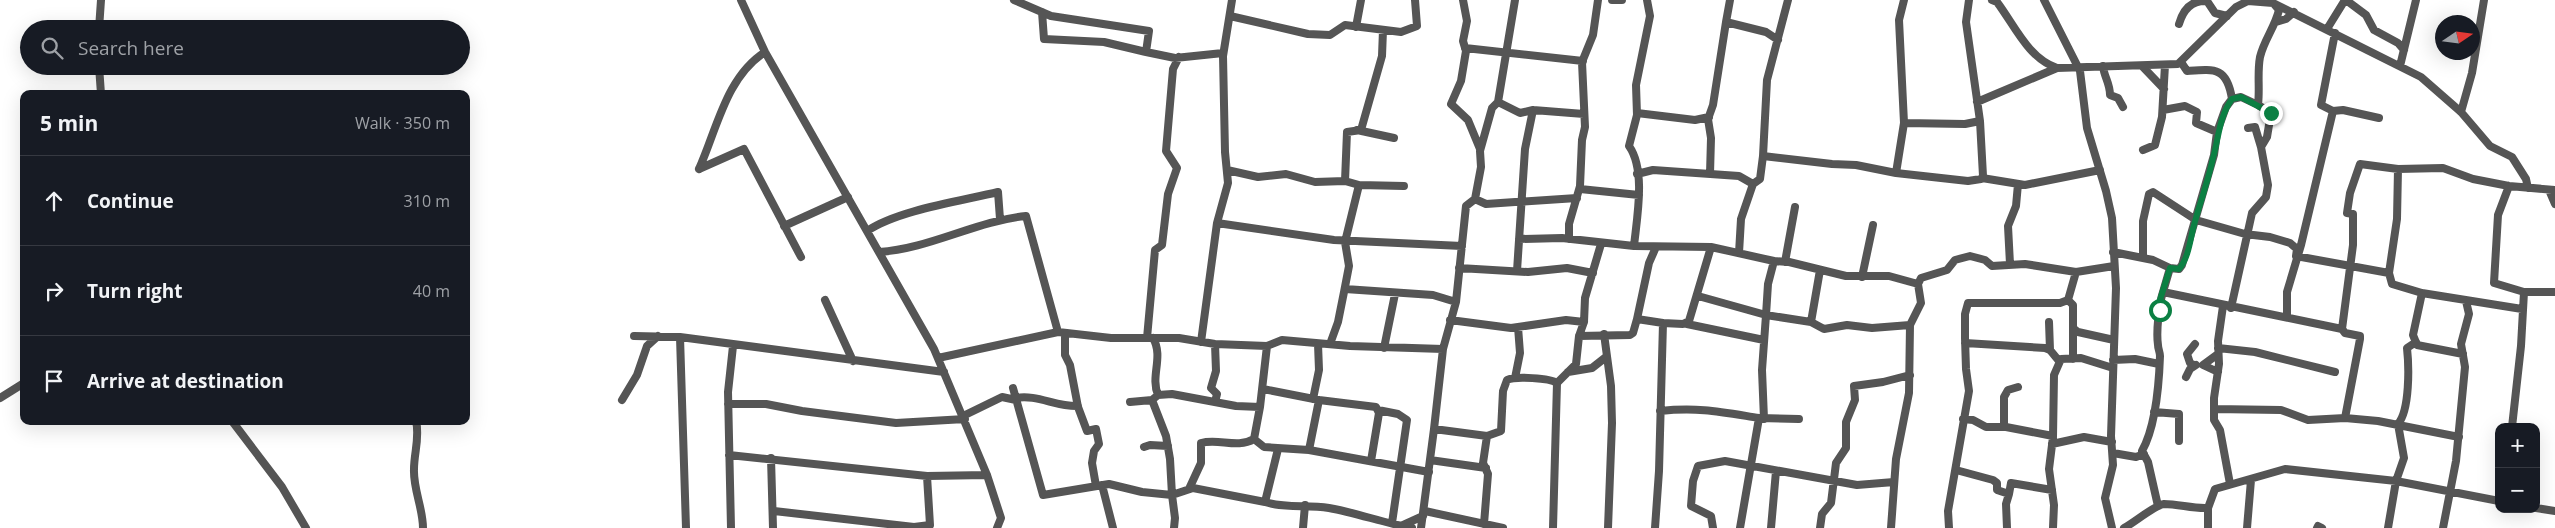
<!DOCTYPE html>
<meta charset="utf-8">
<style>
body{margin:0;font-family:"Open Sans",sans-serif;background:#242831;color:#f1f3f6}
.controls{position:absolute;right:15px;bottom:15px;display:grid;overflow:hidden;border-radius:10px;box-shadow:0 5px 20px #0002}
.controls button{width:45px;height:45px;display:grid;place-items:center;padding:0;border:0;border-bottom:1px solid #363941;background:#171b24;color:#f1f3f6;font:25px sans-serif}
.compass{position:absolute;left:2435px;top:15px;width:45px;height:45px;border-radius:50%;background:#171b24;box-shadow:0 5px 20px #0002;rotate:77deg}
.stop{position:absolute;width:15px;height:15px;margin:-11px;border:4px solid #0b8043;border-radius:50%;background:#fff}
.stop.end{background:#0b8043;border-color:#fff;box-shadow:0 1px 5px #0008}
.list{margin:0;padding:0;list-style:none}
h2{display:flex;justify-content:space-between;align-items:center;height:65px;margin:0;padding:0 20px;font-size:21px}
h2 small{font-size:16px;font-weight:400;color:#9ea1a6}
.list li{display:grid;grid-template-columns:32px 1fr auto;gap:15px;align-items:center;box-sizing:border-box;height:90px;padding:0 20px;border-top:1px solid #363941}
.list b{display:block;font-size:19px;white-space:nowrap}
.list em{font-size:16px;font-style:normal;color:#9ea1a6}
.icon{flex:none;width:28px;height:28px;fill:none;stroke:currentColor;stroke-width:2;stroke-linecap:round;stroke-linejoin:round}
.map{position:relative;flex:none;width:2555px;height:528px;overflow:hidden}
.search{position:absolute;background:#171b24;box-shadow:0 5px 20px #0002;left:20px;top:20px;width:450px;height:55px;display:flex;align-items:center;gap:12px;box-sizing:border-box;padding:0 18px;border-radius:28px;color:#9ea1a6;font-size:19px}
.panel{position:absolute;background:#171b24;box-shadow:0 5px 20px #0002;left:20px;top:90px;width:450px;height:335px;border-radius:10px}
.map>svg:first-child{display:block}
</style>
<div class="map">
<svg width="2555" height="528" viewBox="0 0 2555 528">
<rect width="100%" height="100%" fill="#fff"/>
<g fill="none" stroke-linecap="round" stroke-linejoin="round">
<path stroke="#555" stroke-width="8" d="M741,0L765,52L934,349L987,475L1001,518L997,528
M1014,0L1051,16L1149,31L1146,52L1175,58L1223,53
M1463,0L1467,21L1463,41L1466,51L1461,81L1451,104L1468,120L1480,149
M1612,0H1622
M1730,0L1726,22L1766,32L1778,40
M1788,0L1767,80L1763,156L1832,164L1856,165L1896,173L1968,181L1981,179L1983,176L1980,121L1966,22L1969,0
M1992,0L1997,2C2015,26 2028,58 2057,68
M2044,0L2080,71L2087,128L2106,191L2112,218L2116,288L2111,436L2113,465L2105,498L2112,528
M2346,0L2366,15L2374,30L2398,43L2404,50
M1042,12L1044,39L1104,42L1146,52
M1230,16L1308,34L1330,35L1345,25L1401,32L1417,26L1415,0
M2276,22L2286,19L2294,12
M2179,24C2183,10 2191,0 2207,1L2215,13L2227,16
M1356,27L1361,0
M99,29L101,0
M2327,29L2345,0
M1465,48L1583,61
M2181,62L2187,71C2215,69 2227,67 2232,99
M99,66L101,94
M2103,66C2104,77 2110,83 2110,95L2118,98L2123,107
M2142,66L2164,89
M2400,66L2416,0
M1498,102L1520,113L1533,110L1584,114
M1977,102L2057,68L2178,64L2236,7L2248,1L2273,3L2421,77L2461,112L2490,146L2512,157L2526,179L2528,188
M2163,110L2185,106L2197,112L2196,123L2217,132
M2333,111L2343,110L2379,118
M2461,112L2472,73L2484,0
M1637,113L1695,120L1709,117
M1904,123L1965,124L1980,121
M2248,128L2255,127L2261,147
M1357,130L1394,138
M2143,150L2155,145L2162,117L2165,65
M699,169L744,149L801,257
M699,169C717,129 726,77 765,52
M2398,169L2397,219L2389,273L2392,284L2422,293L2522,309
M1227,170L1258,177L1286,174L1315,182L1345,181L1359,185L1345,242L1349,266L1344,292L1338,322L1330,344
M1896,173L1904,123L1899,20L1904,0
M1637,174L1653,170L1739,176L1753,184
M1710,174L1711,138L1708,119L1713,105L1726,22
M1982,178L2025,185L2100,170
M1345,181L1347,132L1361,130L1382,56L1383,30
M1359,185L1404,186
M2509,186L2498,215L2494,283L2524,292H2555
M1580,189L1639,195
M2549,190L2555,204
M1475,199L1486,204L1577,198
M1217,223L1334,240L1462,246
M784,226L848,197
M867,231C898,210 961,201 998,192L1000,219
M1519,239L1562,238L1634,246L1711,247L1774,261L1768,284L1766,315L1698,296
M1569,239V224L1580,186L1582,140L1585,127L1582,62L1593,35L1598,0
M1634,246C1637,217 1646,170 1629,146L1637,115L1636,85L1650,16L1647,0
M879,252C929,249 976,221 1026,216L1058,332
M2113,252L2153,260L2170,268L2179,269L2182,265L2214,155L2217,132L2226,107L2232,99L2241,97L2258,105C2260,89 2257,73 2260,57C2264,40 2275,27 2279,10L2274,4
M1739,253L1741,219L1753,184L1760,179L1763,156
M2143,258V221L2149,194L2153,192L2196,220L2245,234L2270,237L2290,243L2297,249L2296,256L2389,273
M1774,261L1789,262L1846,276H1889L1918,284L1921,303L1910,325
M1785,262L1795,207
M2010,264L2008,226L2016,206L2018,184
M1459,268L1528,272L1567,268L1593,273
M2170,268L2163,292L2342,329
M1820,270L1811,322L1824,329L1847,325L1872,328L1910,325L1909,393L1896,459L1891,528
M1517,271L1525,149L1533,110
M1862,277L1873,225
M1918,284L1921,278L1947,270L1955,260L1970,256L1985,260L1992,266L2025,264L2076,272
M1345,289L1433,295L1456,302
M2422,293L2413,335L2417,345L2463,354
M825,300L853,361
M2068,300L2073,305V328L2078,332L2114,340
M2223,306L2218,341L2219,364L2214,398V420L2220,430L2230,484
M2231,308L2252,213L2266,197L2268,185L2261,147L2267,137L2271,113L2258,105
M2287,316V292L2301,245L2333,111L2321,105L2335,33
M1637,319L1649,263L1656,247
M1450,320L1511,328L1566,320L1584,322L1585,298L1601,244
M2049,322L2050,350
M1663,323L1683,324L1689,321L1711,247
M1687,324L1764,340
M2073,328V359
M1065,333V355L1070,365L1078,407L1087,431L1096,429L1099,444L1094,451L1092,463L1096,486
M1604,334L1611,386L1612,423L1608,528
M634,336L680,337L944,372
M1579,336L1630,335L1633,333L1637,319L1663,323L1659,471L1655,528
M680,337L686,528
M1147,338L1155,250L1162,245L1168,194L1177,168L1166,151L1173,69L1179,57
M1153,338C1164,357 1150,376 1158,395
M1201,342L1217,223L1228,183L1225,152L1223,56L1232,0
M1965,343L2045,348L2050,350L2059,361
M1384,348L1395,294
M2218,348L2255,352L2335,372
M938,358L1058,332L1111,338H1179L1215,344L1267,346L1282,340L1350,346L1443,349L1456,302L1466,206L1475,199L1481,167L1480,151L1492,108L1498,102L1515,0
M2113,360L2135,359L2159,364
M2194,365L2190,363L2187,354L2195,344
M1568,372L1592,368L1606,357
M2218,372L2203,365L2218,354
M2186,377L2190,369L2196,365
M1515,378L1520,353L1518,327
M1557,383L1576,364L1579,336L1584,322
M1013,388L1043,495L1109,484L1142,492L1172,495L1170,459L1166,436L1152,400L1158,395L1172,394L1236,406L1260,407L1267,346
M1263,389L1319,400L1309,450
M0,398L24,383
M1016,398C1036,394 1057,407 1078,406
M1313,399L1319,370L1318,344
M622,400L637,375L647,346L658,336
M1319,400L1376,407L1379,413L1371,461
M1130,402L1152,400
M1215,402L1217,394L1211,388L1216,371L1215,344
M728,404H766L802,411L896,423L965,419
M1260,407L1254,439L1264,447L1309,450L1429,472
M2214,409L2281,410L2308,420L2345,418L2378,421L2459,437
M1378,410L1398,414L1407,420L1392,523
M1660,411C1699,407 1721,412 1759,418
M2154,412L2179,414V441
M963,416L1002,397L1016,400
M2345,418L2360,339V336L2345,333L2342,329L2353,245V214L2347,213L2350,193L2360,164L2398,169L2443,168L2473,179L2509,186L2555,190
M1764,419L1762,370L1766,315L1811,322
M1963,419L1973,420L1986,427H2006L2053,436
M232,421L282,487L306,528
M416,421C420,437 414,453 414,469C413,489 423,508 423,528
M2004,427V397L2008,390L2018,387
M2512,427L2521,346L2524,292
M1434,429L1443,349
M1487,436L1501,431L1503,391L1507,380C1515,376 1550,378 1557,383L1553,528
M2052,444L2084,437L2112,442
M1144,447L1150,445L1168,446
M2113,453L2136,457L2144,454
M729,455L927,476L987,475
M771,458L773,528
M1430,460L1486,468
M1956,470L1993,480L1997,483V490L2009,494L2011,483L2052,490
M1102,485L1113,528
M1189,489L1201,463V443C1219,438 1237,449 1254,439
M1265,502C1286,509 1307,504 1329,508C1357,513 1384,523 1412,528
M2158,506L2148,462L2142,451C2156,426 2159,385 2160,356C2160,352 2158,349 2158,345C2156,332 2159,304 2163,292
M2536,508L2555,511
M774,511L914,527L930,525L927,476
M1425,511L1503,528
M1401,526L1423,516
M731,528L728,392L733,346
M1174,528L1175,518L1172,495L1193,488L1265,502L1278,449
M1303,528L1305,505
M1421,528L1434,429L1487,436L1483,463L1488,474L1484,524
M1713,528L1711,516L1691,506L1693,481L1698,466L1725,461L1857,485L1894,482
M1740,528L1759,418L1799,419
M1771,528L1776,471
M1820,528L1822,514L1831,503L1836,463L1846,448V422L1855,400L1854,386L1883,382L1910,375
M1949,528L1948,511L1969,391L1966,369L1965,338V314L1968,303H2060L2068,300L2076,272L2114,266
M2007,528L2006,504L2009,494
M2053,528L2054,505L2049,469L2053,437L2054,375L2061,359L2081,358L2113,368
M2124,528C2135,522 2155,505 2164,504C2179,504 2193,509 2208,508
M2208,528V508L2215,489L2285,469L2396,481L2499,501
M2247,528L2251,480
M2317,528L2318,526L2322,528
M2388,528L2396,481L2404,458L2398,424C2410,410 2409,366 2407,348L2416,342
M2443,528L2456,461L2465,367L2461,344L2469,314L2466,301"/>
</g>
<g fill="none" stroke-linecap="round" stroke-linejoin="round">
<path stroke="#0b8043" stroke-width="6" d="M2160,310L2159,303L2170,268L2179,269C2188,259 2190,242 2193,229C2199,205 2208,182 2213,158C2219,137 2219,117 2232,99L2241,97L2271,113"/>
</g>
</svg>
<div class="controls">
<button>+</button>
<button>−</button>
</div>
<svg class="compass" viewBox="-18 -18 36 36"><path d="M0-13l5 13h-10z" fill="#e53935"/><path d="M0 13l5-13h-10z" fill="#9ea1a6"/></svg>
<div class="stop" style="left:2160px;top:310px"></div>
<div class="stop end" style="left:2271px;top:113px"></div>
<div class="search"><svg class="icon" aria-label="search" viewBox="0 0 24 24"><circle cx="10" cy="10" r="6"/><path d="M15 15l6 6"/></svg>Search here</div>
<section class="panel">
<h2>5 min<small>Walk · 350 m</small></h2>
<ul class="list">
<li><svg class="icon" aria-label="ahead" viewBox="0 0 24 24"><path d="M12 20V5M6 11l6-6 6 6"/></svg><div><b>Continue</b></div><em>310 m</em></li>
<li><svg class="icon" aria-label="right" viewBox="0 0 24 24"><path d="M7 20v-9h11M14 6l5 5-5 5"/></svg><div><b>Turn right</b></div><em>40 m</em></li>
<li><svg class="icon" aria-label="arrive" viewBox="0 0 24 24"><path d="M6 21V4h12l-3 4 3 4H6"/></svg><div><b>Arrive at destination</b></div></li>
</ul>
</section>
</div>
